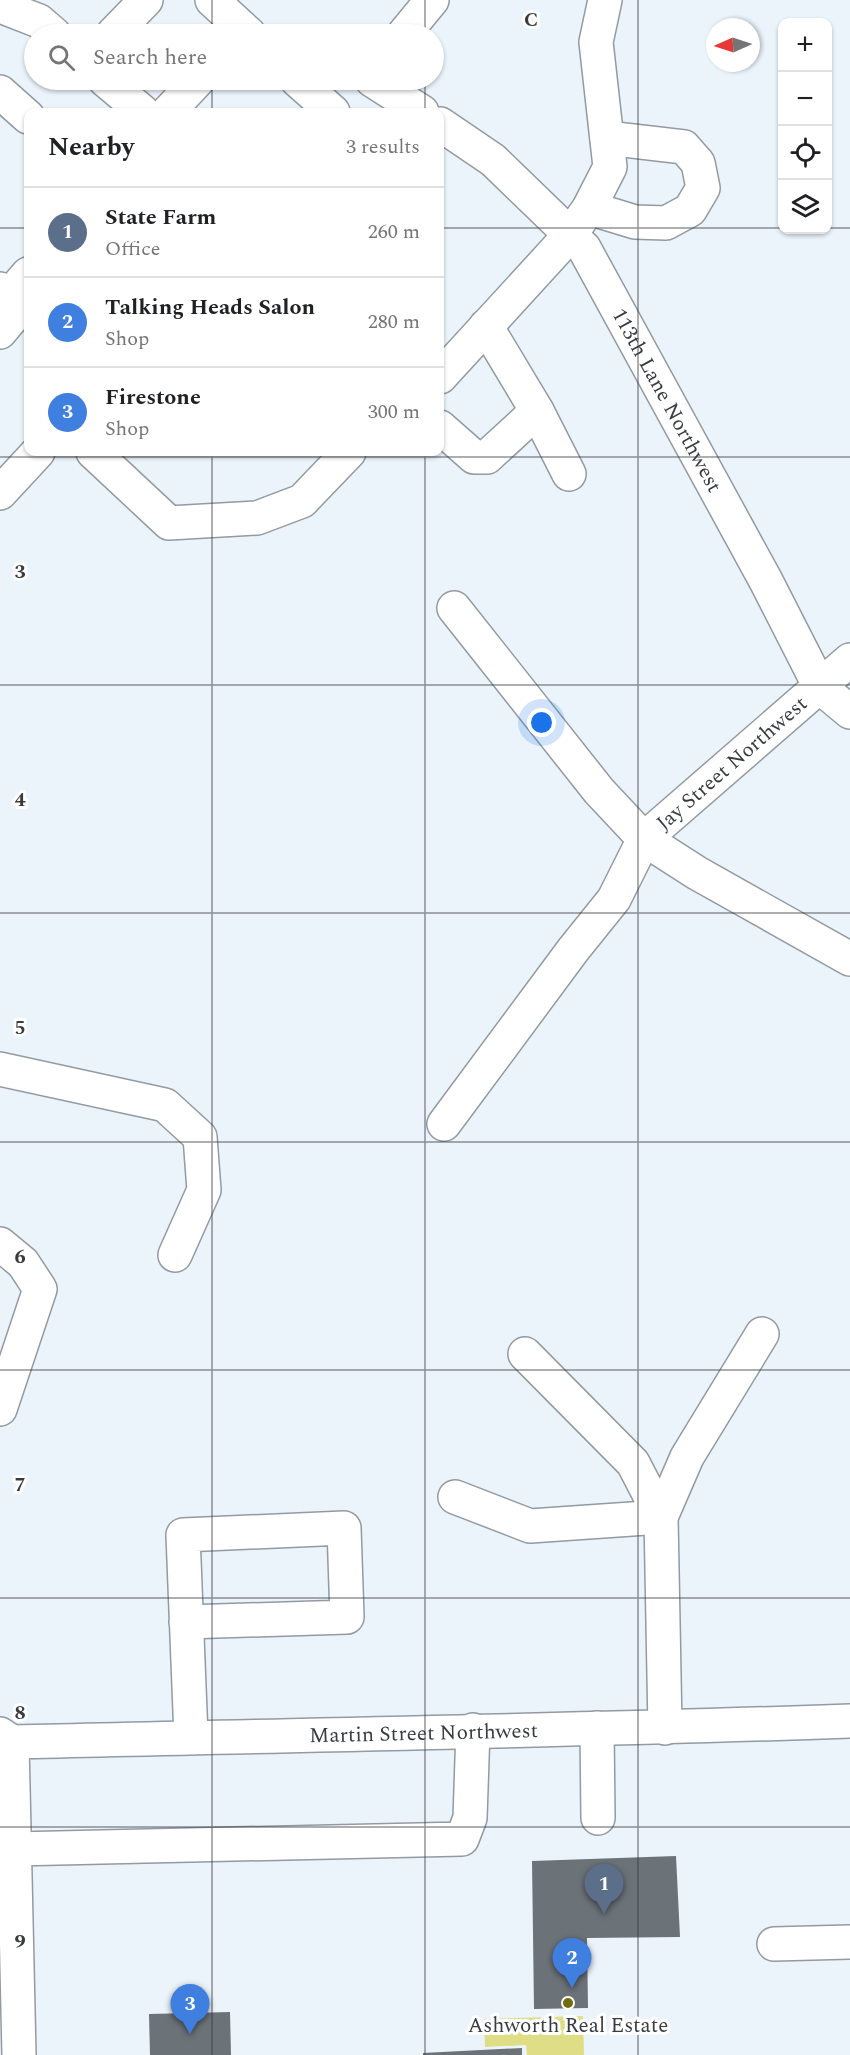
<!DOCTYPE html>
<meta charset="utf-8">
<style>
body{margin:0;font-family:Spectral,serif;background:#f6f6f6;color:#202124}
.controls{position:absolute;right:18px;top:18px;display:grid;overflow:hidden;border-radius:12px;box-shadow:0 2px 4px #0004}
.controls button{width:54px;height:54px;display:grid;place-items:center;padding:0;border:0;border-bottom:2px solid #e0e0e0;background:#fff;color:#202124;font:30px sans-serif}
.compass{position:absolute;left:706px;top:18px;width:54px;height:54px;border-radius:50%;background:#fff;box-shadow:0 2px 4px #0004;rotate:267deg}
.you{position:absolute;left:542px;top:723px;width:21px;height:21px;margin:-15px;border:4px solid #fff;border-radius:50%;background:#1a73e8;box-shadow:0 0 0 9px #1a73e833}
.badge{display:grid;place-items:center;width:39px;height:39px;border-radius:50%;background:#6f6d0d;color:#fff;font-size:20px;font-weight:700}
.pin{position:absolute;translate:-50% -50px;filter:drop-shadow(0 2px 3px #0008)}
.pin::after{content:'';position:absolute;top:32px;width:21px;height:18px;background:inherit;clip-path:polygon(0 0,100% 0,50% 100%)}
.list{margin:0;padding:0;list-style:none}
h2{display:flex;justify-content:space-between;align-items:center;height:78px;margin:0;padding:0 24px;font-size:26px}
h2 small{font-size:20px;font-weight:400;color:#757577}
.list li{display:grid;grid-template-columns:39px 1fr auto;gap:18px;align-items:center;box-sizing:border-box;height:90px;padding:0 24px;border-top:2px solid #e0e0e0}
.list b{display:block;font-size:22px;white-space:nowrap}
.list p{margin:0;font-size:20px;white-space:nowrap;color:#757577}
.list em{font-size:20px;font-style:normal;color:#757577}
.icon{flex:none;width:33px;height:33px;fill:none;stroke:currentColor;stroke-width:2;stroke-linecap:round;stroke-linejoin:round}
.map{position:relative;flex:none;width:850px;height:2055px;overflow:hidden}
.search{position:absolute;background:#fff;box-shadow:0 2px 4px #0004;left:24px;top:24px;width:420px;height:66px;display:flex;align-items:center;gap:15px;box-sizing:border-box;padding:0 21px;border-radius:33px;color:#757577;font-size:22px}
.panel{position:absolute;background:#fff;box-shadow:0 2px 4px #0004;left:24px;top:108px;width:420px;height:348px;border-radius:12px}
.map>svg:first-child{display:block}
</style>
<div class="map">
<svg width="850" height="2055" viewBox="0 0 850 2055">
<rect width="100%" height="100%" fill="#ecf4fb"/>
<path fill="#dfde87" d="M583,2016L584,2055H527L526,2045L485,2047L484,2019Z"/>
<path fill="#6b7278" d="M676,1856L680,1937L587,1938L588,2008L534,2009L532,1861Z
M230,2012L231,2055H150L149,2014Z
M522,2048V2055H423V2053Z"/>
<g fill="none" stroke-linecap="round" stroke-linejoin="round">
<g stroke="#939aa1" stroke-width="36">
<g id="minor">
<path d="M212,0L249,34"/>
<path d="M0,4L3,7L39,21L54,34"/>
<path d="M113,34L146,0"/>
<path d="M404,34L432,0"/>
<path d="M105,80L143,112"/>
<path d="M297,80L333,112"/>
<path d="M372,80L422,112"/>
<path d="M0,92L28,117"/>
<path d="M168,112L198,80"/>
<path id="s1" d="M440,124L493,160L584,248L766,581L820,687L850,712"/>
<path d="M589,208L635,222L666,223L690,210L703,188L698,163L684,147L607,138"/>
<path d="M0,289L28,313"/>
<path d="M9,296L28,274"/>
<path d="M0,332L21,307"/>
<path d="M440,377L570,235L589,208L610,167L596,42L605,0"/>
<path d="M537,411L569,474"/>
<path d="M440,427L474,457H487L537,411L486,326"/>
<path d="M93,452L169,523L257,518L302,501L349,452"/>
<path d="M0,493L38,452"/>
<path d="M454,608L599,791L644,839L697,873L850,959"/>
<path d="M0,1069L165,1105L200,1137L204,1190L175,1255"/>
<path id="s2" d="M444,1124L573,950L614,899L644,839L850,660"/>
<path d="M0,1244L23,1263L40,1289L0,1409"/>
<path d="M525,1354L633,1463L661,1517"/>
<path d="M455,1497L530,1526L661,1517"/>
<path d="M186,1622L347,1617L344,1528L183,1535L191,1737"/>
<path d="M597,1728L598,1818"/>
<path d="M665,1728L661,1517L687,1457L762,1334"/>
<path id="s3" d="M0,1734L12,1742C292,1735 571,1731 850,1721"/>
<path d="M12,1742L19,2055"/>
<path d="M14,1849L462,1839L470,1818L473,1730"/>
<path d="M774,1944L850,1942"/>
</g>
</g>
<use href="#minor" stroke="#fff" stroke-width="33"/>
</g>
<path fill="none" stroke="#393c3f" stroke-width="1.5" stroke-opacity="0.55" d="M212,0V34M425,0V34M638,0V2055M212,80V112M425,80V112M0,228H28M440,228H782M828,228H850M212,452V2055M425,452V2055M0,457H850M0,685H850M0,913H850M0,1142H850M0,1370H850M0,1598H850M0,1827H850"/>
<circle fill="#6f6d0d" stroke="#fff" stroke-width="2" cx="568" cy="2003" r="6"/>
<g text-anchor="middle" stroke-width="6" stroke-linejoin="round" paint-order="stroke">
<g font-size="21" fill="#393c3f" stroke="#fff">
<text dy="7" stroke="none"><textPath href="#s1" startOffset="364">113th Lane Northwest</textPath></text>
<text dy="7" stroke="none"><textPath href="#s2" startOffset="465">Jay Street Northwest</textPath></text>
<text dy="7" stroke="none"><textPath href="#s3" startOffset="426">Martin Street Northwest</textPath></text>
</g>
<g font-size="21" fill="#393c3f" stroke="#fff">
<text x="568" y="2032">Ashworth Real Estate</text>
</g>
</g>
<g font-size="20" text-anchor="middle" font-weight="bold" fill="#393c3f" stroke="#fff" stroke-width="6" stroke-linejoin="round" paint-order="stroke">
<text x="531" y="26">C</text>
<text x="20" y="578">3</text>
<text x="20" y="806">4</text>
<text x="20" y="1034">5</text>
<text x="20" y="1263">6</text>
<text x="20" y="1491">7</text>
<text x="20" y="1719">8</text>
<text x="20" y="1948">9</text>
</g>
</svg>
<div class="controls">
<button>+</button>
<button>−</button>
<button><svg class="icon" aria-label="locate" viewBox="0 0 24 24"><circle cx="12" cy="12" r="6"/><path d="M12 2v4M12 18v4M2 12h4M18 12h4"/></svg></button>
<button><svg class="icon" aria-label="layers" viewBox="0 0 24 24"><path d="M12 4l9 5-9 5-9-5zM3 14l9 5 9-5"/></svg></button>
</div>
<svg class="compass" viewBox="-18 -18 36 36"><path d="M0-13l5 13h-10z" fill="#e53935"/><path d="M0 13l5-13h-10z" fill="#757577"/></svg>
<div class="you"></div>
<div class="pin badge" style="left:604px;top:1914px;background:#5c6f8a">1</div>
<div class="pin badge" style="left:572px;top:1988px;background:#3f7fe0">2</div>
<div class="pin badge" style="left:190px;top:2034px;background:#3f7fe0">3</div>
<div class="search"><svg class="icon" aria-label="search" viewBox="0 0 24 24"><circle cx="10" cy="10" r="6"/><path d="M15 15l6 6"/></svg>Search here</div>
<section class="panel">
<h2>Nearby<small>3 results</small></h2>
<ul class="list">
<li><span class="badge" style="background:#5c6f8a">1</span><div><b>State Farm</b><p>Office</p></div><em>260 m</em></li>
<li><span class="badge" style="background:#3f7fe0">2</span><div><b>Talking Heads Salon</b><p>Shop</p></div><em>280 m</em></li>
<li><span class="badge" style="background:#3f7fe0">3</span><div><b>Firestone</b><p>Shop</p></div><em>300 m</em></li>
</ul>
</section>
</div>
